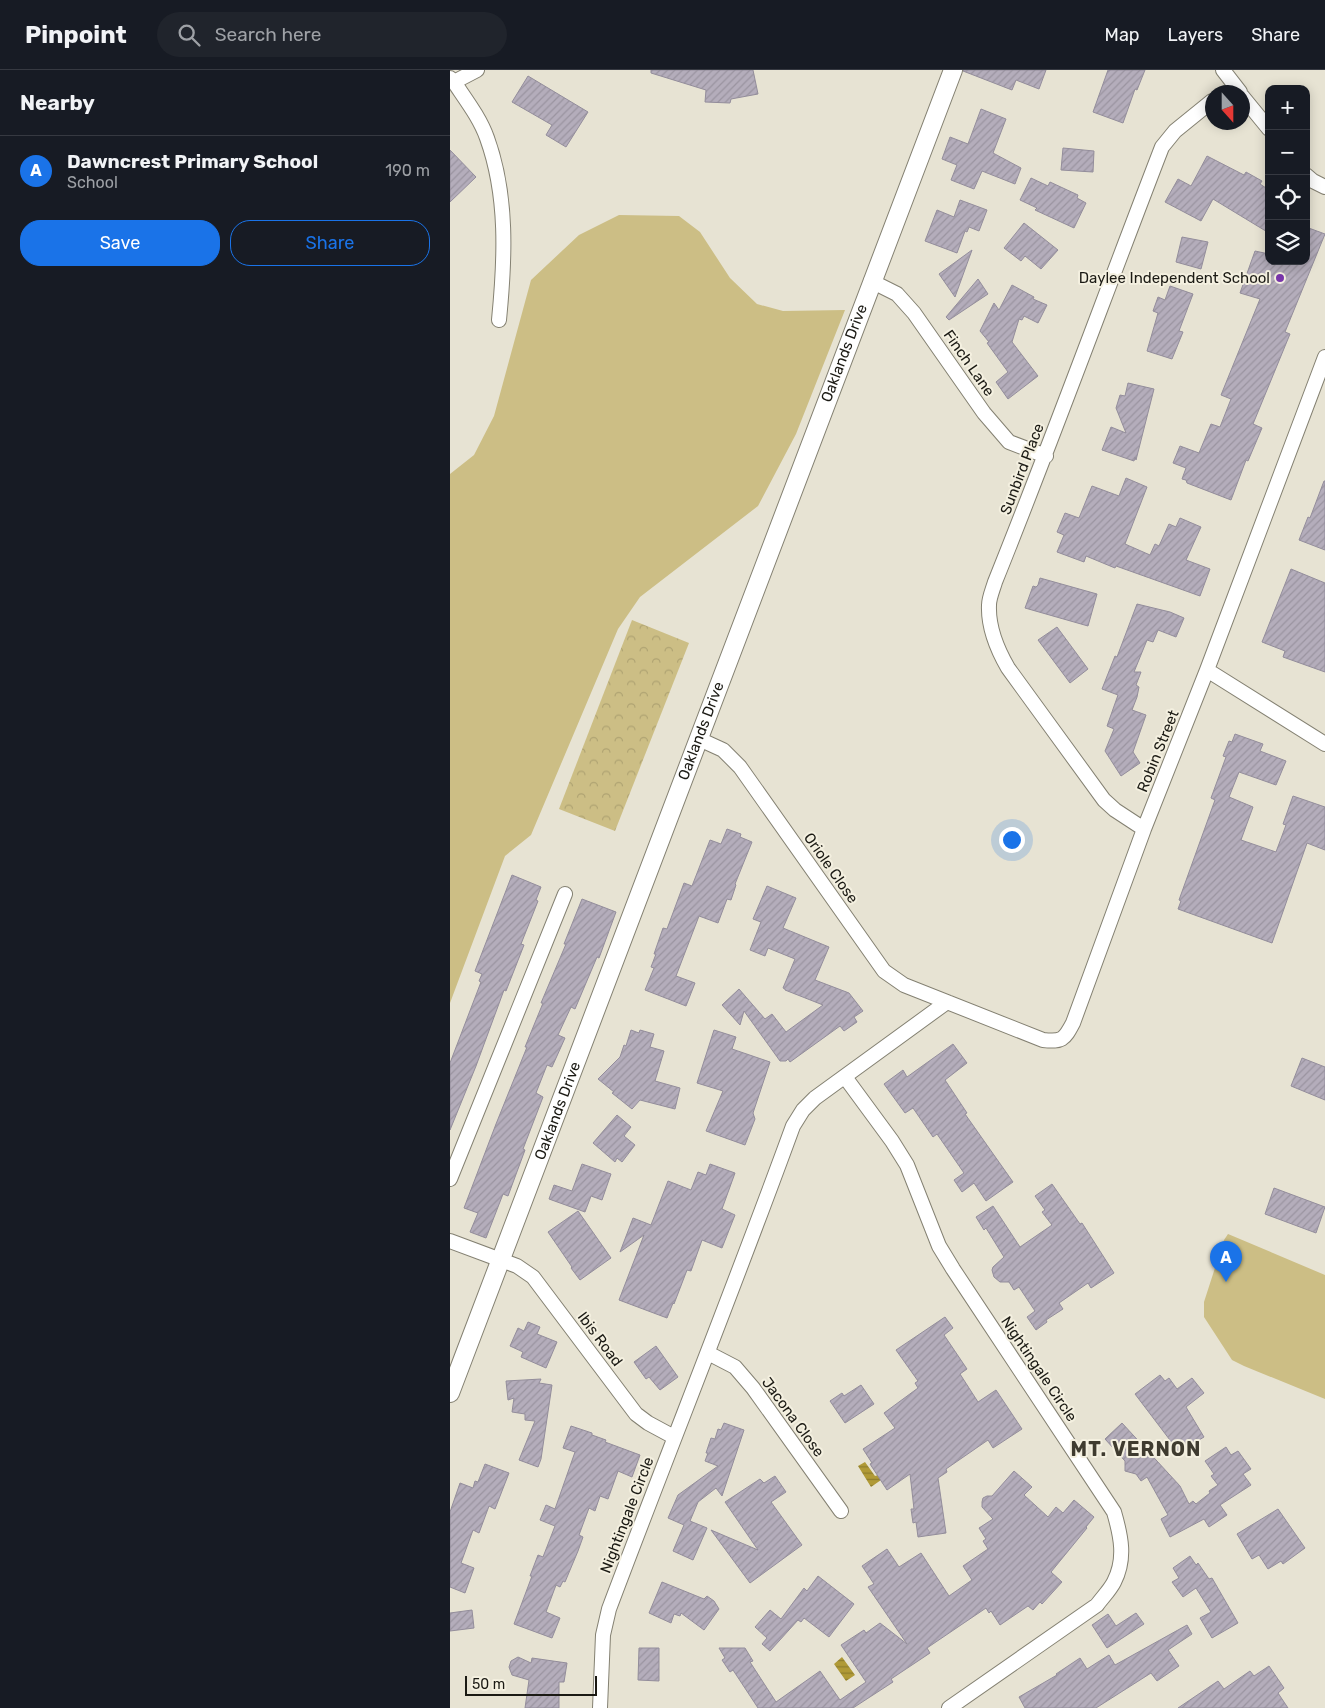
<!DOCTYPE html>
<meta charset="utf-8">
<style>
body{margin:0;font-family:Rubik,sans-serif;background:#20242c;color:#f1f3f6}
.controls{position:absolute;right:15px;top:15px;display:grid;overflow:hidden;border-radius:10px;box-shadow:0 2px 12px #0003}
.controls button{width:45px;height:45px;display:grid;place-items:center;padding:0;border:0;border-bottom:1px solid #363941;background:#171b24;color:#f1f3f6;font:25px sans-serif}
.compass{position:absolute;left:755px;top:15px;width:45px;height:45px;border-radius:50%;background:#171b24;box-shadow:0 2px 12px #0003;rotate:159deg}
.scale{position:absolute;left:15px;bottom:12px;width:132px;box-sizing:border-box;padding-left:5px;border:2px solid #1b1a14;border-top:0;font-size:14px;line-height:18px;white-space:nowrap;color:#1b1a14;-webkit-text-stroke:4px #f4f0e0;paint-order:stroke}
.you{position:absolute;left:561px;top:769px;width:18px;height:18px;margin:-12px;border:4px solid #fff;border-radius:50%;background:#1a73e8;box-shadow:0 0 0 8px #1a73e833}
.badge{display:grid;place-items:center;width:32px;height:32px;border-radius:50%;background:#1a73e8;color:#fff;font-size:16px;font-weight:700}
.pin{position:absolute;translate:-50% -41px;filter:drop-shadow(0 1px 2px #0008)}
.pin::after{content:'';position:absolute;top:26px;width:18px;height:15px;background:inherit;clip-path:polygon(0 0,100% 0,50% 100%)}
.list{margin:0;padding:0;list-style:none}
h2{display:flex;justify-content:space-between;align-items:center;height:65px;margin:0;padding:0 20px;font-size:21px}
h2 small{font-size:16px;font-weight:400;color:#9ea1a6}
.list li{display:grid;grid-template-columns:32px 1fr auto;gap:15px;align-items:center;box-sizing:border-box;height:70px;padding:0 20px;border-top:1px solid #363941}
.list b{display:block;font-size:19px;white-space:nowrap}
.list p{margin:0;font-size:16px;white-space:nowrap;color:#9ea1a6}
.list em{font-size:16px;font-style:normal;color:#9ea1a6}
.actions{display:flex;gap:10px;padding:15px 20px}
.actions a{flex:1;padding:11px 0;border:1px solid #1a73e8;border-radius:20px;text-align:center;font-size:18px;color:#1a73e8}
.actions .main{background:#1a73e8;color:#fff}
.icon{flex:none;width:28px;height:28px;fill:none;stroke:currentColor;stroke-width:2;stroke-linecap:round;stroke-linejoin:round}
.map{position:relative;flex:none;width:875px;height:1638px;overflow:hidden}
header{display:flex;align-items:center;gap:30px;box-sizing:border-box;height:70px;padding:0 25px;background:#171b24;border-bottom:1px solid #363941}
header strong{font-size:24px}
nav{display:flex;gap:28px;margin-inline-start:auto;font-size:18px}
.search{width:350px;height:45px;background:#20242c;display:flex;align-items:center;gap:12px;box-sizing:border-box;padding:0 18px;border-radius:28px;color:#9ea1a6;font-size:19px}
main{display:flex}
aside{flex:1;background:#171b24}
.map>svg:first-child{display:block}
</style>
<header>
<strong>Pinpoint</strong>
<div class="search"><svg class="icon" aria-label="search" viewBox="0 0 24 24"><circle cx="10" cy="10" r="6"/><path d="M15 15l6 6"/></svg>Search here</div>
<nav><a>Map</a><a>Layers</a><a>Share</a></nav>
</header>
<main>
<aside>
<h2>Nearby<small></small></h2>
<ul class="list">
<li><span class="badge">A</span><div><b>Dawncrest Primary School</b><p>School</p></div><em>190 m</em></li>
</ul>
<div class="actions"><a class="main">Save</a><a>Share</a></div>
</aside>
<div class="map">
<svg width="875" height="1638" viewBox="0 0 875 1638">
<defs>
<pattern id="park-crowns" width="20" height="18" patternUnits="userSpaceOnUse" patternTransform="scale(1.25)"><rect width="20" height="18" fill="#ccbe85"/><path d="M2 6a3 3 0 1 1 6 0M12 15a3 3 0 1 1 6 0" fill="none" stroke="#afa372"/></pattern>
<pattern id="water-rules" width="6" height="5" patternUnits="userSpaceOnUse" patternTransform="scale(1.25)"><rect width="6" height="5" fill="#b09a37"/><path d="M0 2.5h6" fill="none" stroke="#8e7d2d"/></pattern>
<pattern id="building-hatch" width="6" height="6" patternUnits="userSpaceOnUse" patternTransform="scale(1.25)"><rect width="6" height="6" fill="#b4adbb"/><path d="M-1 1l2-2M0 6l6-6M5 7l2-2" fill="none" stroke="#9a94a0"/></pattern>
</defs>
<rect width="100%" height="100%" fill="#e7e3d3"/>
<path fill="#ccbe85" d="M169,145L229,146L250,162L280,208L307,234L333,241L395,240L346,364L308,436L190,527L168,559L81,765L55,786L0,933V404L24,385L44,346L81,210L129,165Z
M778,1164L875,1205V1329L794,1296L782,1290L754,1247V1232L774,1170Z"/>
<path fill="url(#park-crowns)" d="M182,550L239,573L165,761L109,739Z"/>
<path fill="url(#water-rules)" d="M415,1392L425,1406L428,1405L431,1410L421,1417L408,1396Z
M392,1587L405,1605L396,1611L384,1594Z"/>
<path fill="url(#building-hatch)" stroke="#938d9b" d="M201,0H303L308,24L281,29L280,33L255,32L256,20L201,3Z
M514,0H596L589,19L566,10L562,20L513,1Z
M658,0H695L687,20L685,19L673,53L643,42Z
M78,6L138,42L116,77L96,65L102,55L62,32Z
M531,39L556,49L543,83L571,98L565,114L532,101L524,119L501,110L507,95L492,89L500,67L518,74Z
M613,78L644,81L643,102L611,100Z
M0,80L26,107L0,132Z
M757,86L794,105L796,102L812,111L810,114L819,120V163L763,129L751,151L715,132L728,109L741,116Z
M581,108L598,116L600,112L628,125L627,128L636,133L624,158L585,140L587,138L570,130Z
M510,130L537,140L529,161L519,157L517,162L515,161L507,183L475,171L487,140L504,147Z
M574,153L608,180L591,199L575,186L571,191L554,178Z
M856,157L875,164L835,262L840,264L803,354L812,358L798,391L796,390L781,430L737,413L736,410L732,409L736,398L723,393L730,376L749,383L761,354L770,357L781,329L771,325L810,229L790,223L805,181L819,184V191H856Z
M732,167L758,172L751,199L726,192Z
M522,180L505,227L489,204Z
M528,209L538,224L499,250L496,247Z
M562,215L584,227L583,229L597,235L588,253L574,246L572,250L569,249L562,272L588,306L558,329L546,312L558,302L537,273L539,272L530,261L544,233L549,240Z
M720,216L743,224L729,261L733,262L722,289L697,281L708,243L703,241L708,227L715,230Z
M678,313L704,319L686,390L685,387L684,391L652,380L661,357L676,363L666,338L670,325L675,326Z
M676,408L697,417L675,474L700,485L705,474L709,476L719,454L726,457L730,448L751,457L736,490L760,499L750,526L666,496L665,498L636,486L634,492L607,482L614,465L607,462L615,443L629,448L642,416L669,426Z
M874,411H875V480L849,470L858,447L860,448Z
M841,499L875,513V602L833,587L835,581L812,572Z
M590,508L647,524L638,556L575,538L583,516L586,517L588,515Z
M687,534L720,542L734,548L726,567L708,560L703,572L697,570L684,602H691L686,615L689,617L687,627L682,640L696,645L683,682L690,693L671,706L655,681L664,659L657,656L668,625L652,619L665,586L667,587Z
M607,557L638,599L620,613L588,570Z
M785,664L813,674L810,681L836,691L826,715L789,702L779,727L803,737L791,770L826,782L836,755L833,754L843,726L875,737V780L857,773L822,873L728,839L731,831L729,830L765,730L761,728L776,687L773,686L779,671L782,672Z
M277,759L291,764L290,767L302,772L285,814L286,815L281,830L277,829L268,853L249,846L226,906L245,913L236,936L195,920L204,898L201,897L206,884H204L213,858L217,859L234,813L242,816L260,770L271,774Z
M62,805L91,817L86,830L88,831L71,874L74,875L56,921L54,920L26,996L0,1060V993L31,912L29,911L32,904L25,901Z
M317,816L346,828L333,858L379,877L365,910L399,923L413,941L404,947L407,952L394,961L390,956L340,992L338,989L336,991H330L294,941L290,955L272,935L289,919L315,949L322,944L336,962L373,935L335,920V919L333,918L345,889L318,878L315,886L300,880L311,852L303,849Z
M132,829L166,842L149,888L147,887L125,939L121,937L108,965L115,968L102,997L97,995L86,1023L93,1027L73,1079L75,1080L58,1126L53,1124L36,1168L20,1162L28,1143L14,1138L46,1054L77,977H75L93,933H91L116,874H114Z
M181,960L189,963L190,960L204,964L200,977L214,981L205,1011L230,1018L225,1039L190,1030L182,1039L162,1023L164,1022L148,1009L170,987L174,975L176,976Z
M264,960L286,967L282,979L320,992L303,1043L305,1049L295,1075L256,1061L273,1021L247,1013Z
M503,974L517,993L495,1010L517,1043L515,1044L563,1112L536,1131L524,1113L512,1122L504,1110L514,1103L487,1064L483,1067L463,1038L455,1043L434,1014L453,1000L457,1007Z
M852,988L875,997V1030L841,1016Z
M167,1045L181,1057L174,1066L185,1075L172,1092L167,1088L165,1092L143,1073Z
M132,1094L161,1104L152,1130L141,1126L135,1142L99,1129L104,1115L122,1121Z
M260,1094L285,1103L272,1139L285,1145L272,1178L252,1170L241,1201L237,1200L224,1234L223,1233L217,1248L169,1230L194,1165L170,1182L183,1148L201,1155L218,1111L241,1120L248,1102L256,1105Z
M602,1114L630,1154L632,1153L664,1203L641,1218L638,1213L609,1233L613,1239L596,1250L597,1252L586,1260L577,1247L585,1241L569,1217L564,1220L559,1212H550L544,1207L542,1200L543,1197L554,1187L536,1158L534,1160L526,1147L543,1136L570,1177L602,1155L592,1142L595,1140L585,1126Z
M824,1118L875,1137L866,1163L815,1144Z
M128,1141L161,1188L130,1210L121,1198L122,1197L98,1162Z
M495,1247L503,1258L494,1265L517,1299L510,1304L528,1332L546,1320L572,1359L543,1378L538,1370L496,1399L497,1402L488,1408L496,1463L468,1467L466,1452L463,1453L461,1439H464L460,1404L437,1420L420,1394L422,1393L413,1379L445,1358L434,1343L468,1318L465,1313L468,1311L446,1280Z
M78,1252L90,1257L87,1264L107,1272L96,1298L71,1287L73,1282L60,1276L68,1258L74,1261Z
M206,1276L228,1307L210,1320L199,1307L196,1309L184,1292Z
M710,1305L715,1311L719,1308L727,1319L742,1308L754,1323L736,1337L754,1367L729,1382L685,1324Z
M91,1309L89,1313L102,1315L91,1389L88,1397L69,1390L85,1351L75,1350V1344L62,1342L64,1328L58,1330L56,1311Z
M411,1315L424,1334L395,1353L380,1331L392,1323L394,1326Z
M274,1353L294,1360L272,1426L266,1418L248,1432L240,1451L257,1458L243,1490L223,1481L234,1455L218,1448L228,1425L268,1396L255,1391L258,1383H256L261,1368L265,1369L268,1359L271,1360Z
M672,1353L730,1416L739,1434L743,1431L746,1434L760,1423L759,1421L768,1415L761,1406L764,1404L755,1391L776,1377L781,1385L788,1381L801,1399L793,1404L801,1415L770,1435L777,1445L759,1457L754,1449L720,1467L711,1449L718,1445L697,1407L691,1411L686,1404L675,1401V1391L655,1369Z
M121,1356L142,1363V1365L156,1370L155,1372L190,1385L182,1407L168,1401L158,1429L150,1426L145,1441L139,1438L129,1465L133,1467L128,1481L115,1512L113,1511L110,1517L106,1515L96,1542L110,1548L102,1568L64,1554L82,1506H80L88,1485L93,1487L105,1456L90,1450L96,1435L105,1439L125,1382L113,1378Z
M35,1394L59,1403L45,1439L39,1436L29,1463L23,1460L11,1493L24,1498L15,1523L0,1517V1442L10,1413L23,1418L25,1411L28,1412Z
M564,1401L582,1417L574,1425L598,1447L606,1437L613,1443L624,1430L644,1447L636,1457L637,1458L601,1502L612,1512L592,1534L590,1532L583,1540L578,1536L550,1555L541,1541L539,1543L536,1538L477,1578L480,1583L441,1609L443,1612L403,1638H308L283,1600L280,1602L272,1590L275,1588L269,1578H295L303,1591L300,1592L326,1632L370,1601L390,1630L416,1612L391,1575L414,1560L416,1563L430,1553L457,1574L418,1517L424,1514L412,1496L437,1479L449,1497L471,1483L499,1526L522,1510L513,1496L538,1479L533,1471L536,1469L529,1458L543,1449L532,1437V1432L533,1428L537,1426H542Z
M325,1406L336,1422L321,1432L352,1475L300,1513L261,1460L308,1480L275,1432L310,1409L314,1413Z
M828,1439L855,1478L833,1494L831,1491L818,1499L809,1485L802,1489L787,1464Z
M740,1486L746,1495L748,1493L759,1509L762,1508L788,1553L762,1568L750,1548L761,1542L746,1518L733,1527L722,1512L729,1508L723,1498Z
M368,1506L404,1534L379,1567L354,1548L351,1552L348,1550L320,1581L312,1574L317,1568L305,1557L320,1540L331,1549L354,1518L357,1521Z
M212,1512L254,1529L257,1526L264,1531L269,1539L254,1560L231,1543L230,1546L224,1544L221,1553L199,1543Z
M22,1540L24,1558L0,1561V1543Z
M686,1543L694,1554L657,1578L642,1555L658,1544L666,1556Z
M737,1555L742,1564L718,1580L729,1596L707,1611L701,1603L646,1638H575L569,1627L607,1605L606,1604L630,1588L637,1599L659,1585L665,1595Z
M189,1578H209V1611L188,1610Z
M68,1587L81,1593L82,1588L117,1593L114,1612H109V1638H75L79,1610L62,1605L59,1597L61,1591Z
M819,1596L834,1618L828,1623L838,1638H728L768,1611L774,1619L800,1601L804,1606Z"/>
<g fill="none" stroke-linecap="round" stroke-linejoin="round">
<g stroke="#848172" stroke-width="16">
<path id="minor" d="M773,0L790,22
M0,8L4,12C16,30 30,48 37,68C58,126 55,189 49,250
M4,12L27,0
M792,26L819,59
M856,105L863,111L875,117
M421,211L447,224L464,243L534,343L559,372L596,386
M757,600L875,674
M249,669L273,680L290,697L434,901L454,915L593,970C612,972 614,970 623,953L694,759L757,600L875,287
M694,759L665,740L654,730L558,598C547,579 538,558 539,535C539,528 543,519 545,512C603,368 656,222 712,77L725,61L762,31
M395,1007L442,1071L457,1095L489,1176L503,1199L664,1442C671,1466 676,1489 664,1512C660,1520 652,1528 647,1535L499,1638
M0,1109L115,824
M0,1171L67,1196L83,1207L186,1344L198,1353L224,1367
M258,1283L285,1297L303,1318L391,1441
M150,1638L153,1565L159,1539C220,1377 284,1218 343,1056L353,1040L365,1028L497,932"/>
</g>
<g stroke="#848172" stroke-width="20">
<g id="tertiary">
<path id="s1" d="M0,1323C169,883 332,440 503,0"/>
</g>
</g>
<use href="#minor" stroke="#fff" stroke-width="14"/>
<use href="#tertiary" stroke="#fff" stroke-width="18"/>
</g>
<circle fill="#7936ab" stroke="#f4f0e0" stroke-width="2" cx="830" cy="208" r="5"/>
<g text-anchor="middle" stroke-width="4" stroke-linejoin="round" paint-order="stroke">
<g font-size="15" fill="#1b1a14" stroke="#f4f0e0" text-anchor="end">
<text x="820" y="213">Daylee Independent School</text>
</g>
<g font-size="15" fill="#1b1a14" stroke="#f4f0e0">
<text dy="5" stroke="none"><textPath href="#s1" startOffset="1112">Oaklands Drive</textPath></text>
<text transform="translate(519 293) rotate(55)" y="5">Finch Lane</text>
<text transform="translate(572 399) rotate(-69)" y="5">Sunbird Place</text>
<text dy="5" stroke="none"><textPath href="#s1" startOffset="708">Oaklands Drive</textPath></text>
<text transform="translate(708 681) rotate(-68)" y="5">Robin Street</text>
<text transform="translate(381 798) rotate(55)" y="5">Oriole Close</text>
<text dy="5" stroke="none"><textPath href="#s1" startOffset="302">Oaklands Drive</textPath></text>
<text transform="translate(150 1269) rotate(53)" y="5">Ibis Road</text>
<text transform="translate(589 1299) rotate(56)" y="5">Nightingale Circle</text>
<text transform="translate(343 1347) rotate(54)" y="5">Jacona Close</text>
<text transform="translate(177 1445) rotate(-69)" y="5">Nightingale Circle</text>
</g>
<g font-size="20" font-weight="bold" letter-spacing="1" fill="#3f3b2f" stroke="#f4f0e0">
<text x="686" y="1386">MT. VERNON</text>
</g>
</g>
</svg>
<div class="controls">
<button>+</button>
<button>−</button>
<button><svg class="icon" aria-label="locate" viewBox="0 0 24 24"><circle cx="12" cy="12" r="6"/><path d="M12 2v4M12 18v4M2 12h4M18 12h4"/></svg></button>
<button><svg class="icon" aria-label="layers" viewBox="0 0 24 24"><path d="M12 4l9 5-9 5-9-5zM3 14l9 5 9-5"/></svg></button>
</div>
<svg class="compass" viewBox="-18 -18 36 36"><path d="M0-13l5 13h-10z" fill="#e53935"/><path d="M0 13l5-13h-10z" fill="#9ea1a6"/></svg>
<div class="scale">50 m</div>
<div class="you"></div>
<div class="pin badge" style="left:776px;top:1212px">A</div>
</div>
</main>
